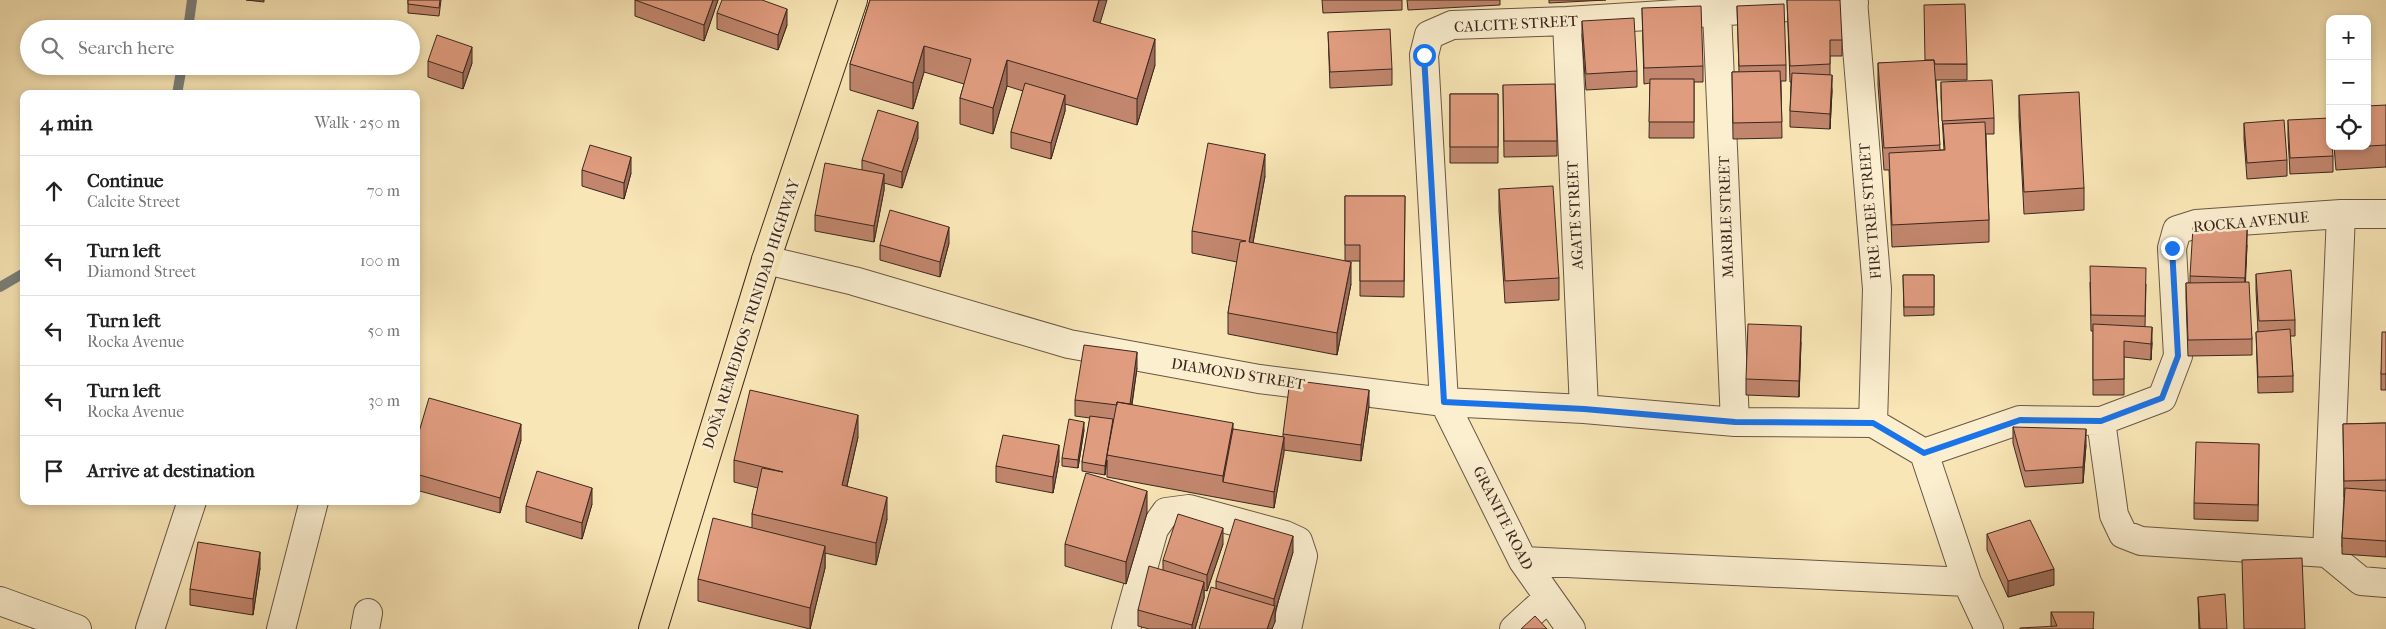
<!DOCTYPE html>
<meta charset="utf-8">
<style>
body{margin:0;font-family:"IM FELL French Canon",serif;background:#f2f2f2;color:#222}
.controls{position:absolute;right:15px;top:15px;display:grid;overflow:hidden;border-radius:10px;box-shadow:0 2px 8px #0003}
.controls button{width:45px;height:45px;display:grid;place-items:center;padding:0;border:0;border-bottom:1px solid #e0e0e0;background:#fff;color:#222;font:25px sans-serif}
.stop{position:absolute;width:15px;height:15px;margin:-11px;border:4px solid #1a73e8;border-radius:50%;background:#fff}
.stop.end{background:#1a73e8;border-color:#fff;box-shadow:0 1px 5px #0008}
.list{margin:0;padding:0;list-style:none}
h2{display:flex;justify-content:space-between;align-items:center;height:65px;margin:0;padding:0 20px;font-size:21px}
h2 small{font-size:16px;font-weight:400;color:#767676}
.list li{display:grid;grid-template-columns:32px 1fr auto;gap:15px;align-items:center;box-sizing:border-box;height:70px;padding:0 20px;border-top:1px solid #e0e0e0}
.list b{display:block;font-size:19px;white-space:nowrap}
.list p{margin:0;font-size:16px;white-space:nowrap;color:#767676}
.list em{font-size:16px;font-style:normal;color:#767676}
.icon{flex:none;width:28px;height:28px;fill:none;stroke:currentColor;stroke-width:2;stroke-linecap:round;stroke-linejoin:round}
.map{position:relative;flex:none;width:2386px;height:629px;overflow:hidden}
.search{position:absolute;background:#fff;box-shadow:0 2px 8px #0003;left:20px;top:20px;width:400px;height:55px;display:flex;align-items:center;gap:12px;box-sizing:border-box;padding:0 18px;border-radius:28px;color:#767676;font-size:19px}
.panel{position:absolute;background:#fff;box-shadow:0 2px 8px #0003;left:20px;top:90px;width:400px;height:415px;border-radius:10px}
.map>svg:first-child{display:block}
</style>
<div class="map">
<svg width="2386" height="629" viewBox="0 0 2386 629">
<rect width="100%" height="100%" fill="#f9e6b6"/>
<filter id="stains"><feTurbulence type="fractalNoise" baseFrequency=".004" numOctaves="4"/><feColorMatrix values="0 0 0 0 .2 0 0 0 0 .09 0 0 0 0 .02 0 0 0 .5 -.17"/></filter>
<radialGradient id="worn" r=".72"><stop offset=".6" stop-color="#630" stop-opacity="0"/><stop offset="1" stop-color="#630" stop-opacity=".3"/></radialGradient>
<g fill="none" stroke-linecap="round" stroke-linejoin="round">
<path stroke="#7a807c" stroke-width="10" d="M188,29L192,0
M177,94L182,66
M0,287L24,273"/>
<g stroke="#6a5745" stroke-width="30">
<path id="minor" d="M1853,0L1877,289L1873,423
M1717,12L1735,422
M1567,21L1584,409
M766,260L854,281L1069,344L1259,379L1444,402L1584,409L1735,422L1873,423L1924,453
M2101,421L2114,515L2123,534L2141,541L2327,553L2361,581L2386,583
M1924,453L2020,420L2101,421L2162,398L2178,356L2172,248L2177,230L2196,224L2341,214H2386
M1924,453L1967,582L1989,629
M2327,553L2341,214
M1523,561L1967,582
M0,601L77,629
M150,629L192,501
M281,629L314,501
M365,629L368,613
M1126,629L1154,529L1166,512L1189,509L1285,535L1298,541L1303,556L1287,629
M1514,629L1548,598
M1571,629L1523,561L1444,402L1424,55L1429,35L1452,25L1567,21L1854,3"/>
</g>
<g stroke="#3b271f" stroke-width="30">
<path id="highway" d="M653,629L766,260L853,0"/>
</g>
<use href="#minor" stroke="#fbefd0" stroke-width="28"/>
<use href="#highway" stroke="#f9e6b6" stroke-width="28"/>
</g>
<path fill="#c1866d" stroke="#3b271f" d="M246,0H264V2Z
M408,0H441L439,16L408,13Z
M635,0H718L704,41L635,16Z
M870,0L1100,23L1155,65L1137,125L1065,104V111L1051,159L1011,148V132L1023,91L1007,86L993,134L960,124V98L964,84L924,72L913,109L850,90V64Z
M1322,0H1402V10L1323,13Z
M1407,0H1500V5L1408,10Z
M1549,0H1606L1549,3Z
M1787,0L1842,40V56H1830V75L1832,91L1830,129L1790,127V111L1791,82H1790Z
M1737,6L1786,65V81H1781L1782,138L1733,139L1732,72H1739Z
M1642,8L1703,66V82H1694V138H1649L1650,83L1644,84Z
M717,13L787,25L778,50L717,29Z
M1582,21L1637,71V87L1586,90L1582,37Z
M1328,32L1392,69V85L1330,88Z
M428,61L472,63L463,89L428,77Z
M1878,63L1967,64V80H1936L1940,150H1944L1941,98V82L1994,118V134H1986L1989,220V242L1892,247L1889,170H1884L1878,85Z
M1503,85L1557,141V156L1504,157Z
M1450,94H1498V163H1450Z
M2019,95L2084,188V210L2024,214L2019,117Z
M2386,105V167L2336,170L2334,146H2367Z
M2288,120L2333,156V172L2290,174L2288,136Z
M2244,123L2287,160V176L2247,179L2244,139Z
M918,138L902,188L884,183V190L874,242L815,231V215L862,170V160Z
M582,170L631,173L624,199L582,186Z
M1265,176L1253,243L1351,284L1337,355L1228,334V313L1237,262L1192,253V231Z
M1499,189L1559,278V300L1505,303L1499,211Z
M1345,196H1405L1404,297L1360,296V261H1345Z
M949,243L940,277L880,260V245Z
M2247,245L2245,282L2252,339V355L2188,356L2186,299V283H2190V276Z
M2256,274L2295,320V336H2290L2293,376V392L2258,393L2256,332H2258L2256,290Z
M1903,275H1934V315L1904,316Z
M2090,282L2146,284L2145,327L2152,343L2151,360L2124,357V395H2093V331H2091Z
M2386,332V390H2381V374Z
M1801,342L1799,397L1746,395V379Z
M1137,368L1132,405L1233,430L1283,437V434L1369,406L1361,461L1284,450L1274,508L1107,477V460L1105,475L1082,471V462L1090,418L1075,416V400Z
M2386,423V557L2342,554V538L2345,497H2344L2343,424Z
M2013,427L2086,445L2083,483L2025,487L2013,443Z
M1084,430L1078,468L1062,466V458Z
M858,437L847,486L887,519L876,565L825,553V568L810,629L698,601V579L752,527V514L758,488L734,482V460Z
M521,440L500,513L416,490V442Z
M2259,444L2258,521L2194,519V503Z
M1059,461L1053,493L996,482V466Z
M592,504L582,539L526,522V506Z
M1147,513L1126,584L1065,566V544Z
M1987,534L2054,585L2008,597L1987,550Z
M1223,544L1207,591L1204,590V598L1195,629H1149L1138,626V610L1163,570V560Z
M1293,552L1275,612V622L1216,589V581Z
M260,568L253,615L190,605V589Z
M2198,597L2227,629H2199Z
M2051,612L2094,629L2051,627Z"/>
<path fill="#9d6d59" stroke="#3b271f" d="M713,0H718L704,41V25Z
M1099,0H1107L1093,47V21Z
M787,9V25L778,50V35Z
M1155,39V65L1137,125V99Z
M924,46V72L913,109V83Z
M472,47V63L463,89V73Z
M1007,60V86L993,134V108Z
M1832,75V91L1830,129V114Z
M1065,95V111L1051,159V143Z
M918,122V138L902,188V172Z
M1265,154V176L1249,264V242Z
M631,157V173L624,199V183Z
M884,174V190L874,242V226Z
M949,227V243L940,277V262Z
M2247,229V245L2245,294V278Z
M1351,262V284L1337,355V333Z
M1801,326V342L1799,397V381Z
M2152,327V343L2151,360V344Z
M1137,352V368L1129,422V406Z
M1369,390V406L1361,461V445Z
M858,415V437L842,507V485Z
M1113,419V428L1107,455L1105,475V466Z
M1084,422V430L1078,468V460Z
M1233,423V445L1223,482V476Z
M521,424V440L500,513V498Z
M2086,429V445L2083,483V467Z
M1284,437V453L1274,508V492Z
M1059,445V461L1053,493V477Z
M592,488V504L582,539V523Z
M1147,491V513L1126,584V562Z
M887,497V519L876,565V543Z
M1223,528V544L1207,591V575Z
M1293,536V552L1275,612V622L1272,629H1267L1274,609V599Z
M825,546V568L810,629V608Z
M260,552V568L253,615V599Z
M2054,569V585L2008,597V581Z
M1204,582V598L1195,629H1192V625Z"/>
<path fill="#e09c7f" stroke="#3b271f" d="M408,0H440L439,8L408,4Z
M635,0H713L704,25Z
M722,0H762L787,9L778,35L717,13Z
M870,0H1099L1093,21L1155,39L1137,99L1007,60L993,108L960,98L971,59L924,46L913,83L850,64Z
M1787,0H1840L1842,40H1830V64L1790,66Z
M1784,4L1786,65L1739,66L1737,6Z
M1965,4L1967,64H1935L1934,60H1925L1924,5Z
M1701,6L1703,66L1644,68L1642,8Z
M1634,18L1637,71L1586,74L1582,21Z
M1390,29L1392,69L1330,72L1328,32Z
M437,35L472,47L463,73L428,61Z
M1934,60L1940,145L1884,148L1878,63Z
M1780,71L1782,122L1733,123L1732,72Z
M1792,73L1832,75L1830,114L1790,111Z
M1650,79H1694V122H1649Z
M1992,80L1994,118L1942,121L1941,82Z
M1025,83L1065,95L1051,143L1011,132Z
M1555,84L1557,141H1504L1503,85Z
M2079,92L2084,188L2024,192L2019,95Z
M1450,94H1498V147H1450Z
M2386,105V145L2336,148L2335,146H2367V106Z
M878,110L918,122L902,172L862,160Z
M2330,118V146H2332L2333,156L2290,158L2288,120Z
M2284,120L2287,160L2247,163L2244,123Z
M1985,122L1989,220L1892,225L1889,153L1945,150L1943,124Z
M1208,143L1265,154L1249,242L1351,262L1337,333L1228,313L1240,242L1246,241L1192,231Z
M590,145L631,157L624,183L582,170Z
M825,163L884,174L874,226L815,215Z
M1553,186L1559,278L1505,281L1499,189Z
M1345,196H1405L1404,281H1360V245H1345Z
M890,210L949,227L940,262L880,245Z
M2193,227L2247,229L2245,278L2190,276Z
M2090,266L2146,268L2145,316L2091,315Z
M2291,270L2295,320L2259,321L2256,274Z
M1903,275H1934V307H1904Z
M2249,282L2252,339L2188,340L2186,283Z
M1748,324L1801,326L1799,381L1746,379Z
M2093,324L2152,327L2151,344L2124,341V379L2093,380Z
M2290,329L2293,376L2258,377L2256,332Z
M2382,332H2386V374H2381Z
M1084,345L1137,352L1130,404L1117,402V405L1075,400Z
M1290,380L1369,390L1361,445L1283,434Z
M750,390L858,415L842,485L887,497L876,543L752,514L762,468L783,472L734,460Z
M429,398L521,424L500,498L416,474V442Z
M1117,402L1233,423L1223,476L1107,455Z
M1090,416L1113,419L1105,466L1082,462Z
M1069,419L1084,422L1078,460L1062,458Z
M2386,423V480L2344,481L2343,424Z
M2013,427L2086,429L2083,467L2025,471Z
M1233,429L1284,437L1274,492L1223,482Z
M1003,435L1059,445L1053,477L996,466Z
M2196,442L2259,444L2258,505L2194,503Z
M537,471L592,488L582,523L526,506Z
M1086,473L1147,491L1126,562L1065,544Z
M2345,488L2386,491V541L2342,538Z
M1178,514L1223,528L1207,575L1163,560Z
M713,518L825,546L810,608L698,579Z
M1235,519L1293,536L1274,599L1216,581Z
M2030,520L2054,569L2008,581L1987,534Z
M198,542L260,552L253,599L190,589Z
M2302,558L2305,629H2244L2242,560Z
M1149,566L1204,582L1192,625L1138,610Z
M1211,587L1275,606L1267,629H1199Z
M2225,594L2227,629H2200L2198,597Z
M2051,612H2094L2093,629H2020V628L2057,626Z
M1535,616L1547,629H1521Z"/>
<g fill="none" stroke-linecap="round" stroke-linejoin="round">
<path stroke="#1a73e8" stroke-width="6" d="M1424,55L1444,402L1584,409L1735,422L1873,423L1924,453L2020,420L2101,421L2162,398L2178,356L2172,248"/>
</g>
<g text-anchor="middle" stroke-width="5" stroke-linejoin="round" paint-order="stroke">
<g font-size="15" fill="#3b271f" stroke="#fbefd0">
<text transform="translate(1516 24) rotate(-3)" y="5">CALCITE STREET</text>
<text transform="translate(1870 211) rotate(-95)" y="5">FIRE TREE STREET</text>
<text transform="translate(1575 215) rotate(-93)" y="5">AGATE STREET</text>
<text transform="translate(1726 217) rotate(-92)" y="5">MARBLE STREET</text>
<text transform="translate(2251 222) rotate(-5)" y="5">ROCKA AVENUE</text>
<text transform="translate(751 314) rotate(-72)" y="5">DOÑA REMEDIOS TRINIDAD HIGHWAY</text>
<text transform="translate(1238 374) rotate(9)" y="5">DIAMOND STREET</text>
<text transform="translate(1503 518) rotate(63)" y="5">GRANITE ROAD</text>
</g>
</g>
<rect width="100%" height="100%" filter="url(#stains)"/>
<rect width="100%" height="100%" fill="url(#worn)"/>
</svg>
<div class="controls">
<button>+</button>
<button>−</button>
<button><svg class="icon" aria-label="locate" viewBox="0 0 24 24"><circle cx="12" cy="12" r="6"/><path d="M12 2v4M12 18v4M2 12h4M18 12h4"/></svg></button>
</div>
<div class="stop" style="left:1424px;top:55px"></div>
<div class="stop end" style="left:2172px;top:248px"></div>
<div class="search"><svg class="icon" aria-label="search" viewBox="0 0 24 24"><circle cx="10" cy="10" r="6"/><path d="M15 15l6 6"/></svg>Search here</div>
<section class="panel">
<h2>4 min<small>Walk · 250 m</small></h2>
<ul class="list">
<li><svg class="icon" aria-label="ahead" viewBox="0 0 24 24"><path d="M12 20V5M6 11l6-6 6 6"/></svg><div><b>Continue</b><p>Calcite Street</p></div><em>70 m</em></li>
<li><svg class="icon" aria-label="left" viewBox="0 0 24 24"><path d="M17 20v-9H6M10 6l-5 5 5 5"/></svg><div><b>Turn left</b><p>Diamond Street</p></div><em>100 m</em></li>
<li><svg class="icon" aria-label="left" viewBox="0 0 24 24"><path d="M17 20v-9H6M10 6l-5 5 5 5"/></svg><div><b>Turn left</b><p>Rocka Avenue</p></div><em>50 m</em></li>
<li><svg class="icon" aria-label="left" viewBox="0 0 24 24"><path d="M17 20v-9H6M10 6l-5 5 5 5"/></svg><div><b>Turn left</b><p>Rocka Avenue</p></div><em>30 m</em></li>
<li><svg class="icon" aria-label="arrive" viewBox="0 0 24 24"><path d="M6 21V4h12l-3 4 3 4H6"/></svg><div><b>Arrive at destination</b></div></li>
</ul>
</section>
</div>
